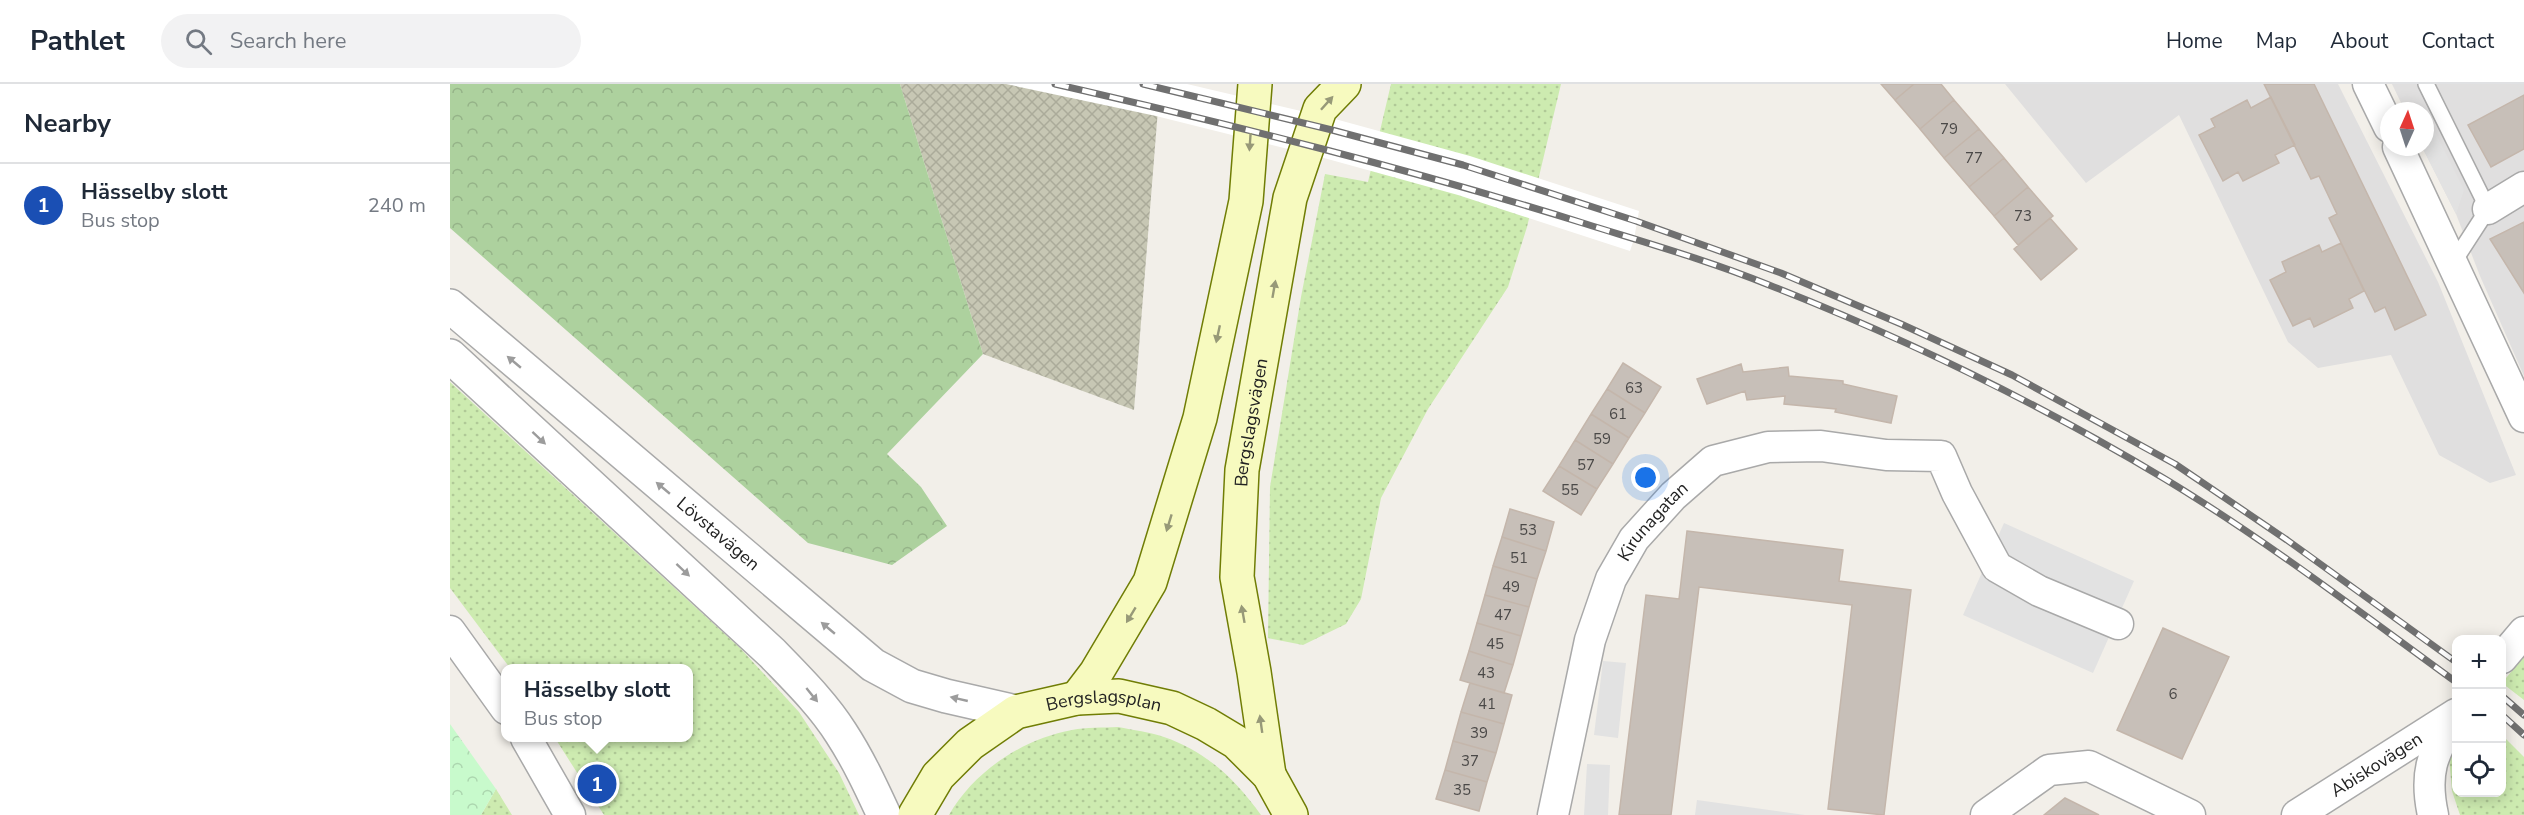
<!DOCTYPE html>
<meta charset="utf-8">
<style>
body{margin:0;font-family:"Nunito Sans",sans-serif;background:#f2f2f3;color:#1f2937}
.controls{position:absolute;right:18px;bottom:18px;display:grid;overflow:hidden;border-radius:12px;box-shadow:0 3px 15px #0003}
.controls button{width:54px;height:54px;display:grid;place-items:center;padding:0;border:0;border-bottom:2px solid #e0e1e3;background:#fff;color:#1f2937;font:30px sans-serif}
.compass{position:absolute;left:1930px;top:18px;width:54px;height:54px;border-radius:50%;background:#fff;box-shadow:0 3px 15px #0003;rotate:3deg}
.you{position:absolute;left:1196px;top:394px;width:21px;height:21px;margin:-15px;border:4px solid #fff;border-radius:50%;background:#1a73e8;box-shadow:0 0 0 9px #1a73e833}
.badge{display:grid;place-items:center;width:39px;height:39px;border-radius:50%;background:#d40000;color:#fff;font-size:20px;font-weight:700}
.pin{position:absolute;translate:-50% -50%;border:3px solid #fff;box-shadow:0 2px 6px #0006}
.popup{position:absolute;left:51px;top:580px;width:192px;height:78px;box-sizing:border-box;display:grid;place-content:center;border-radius:12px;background:#fff;filter:drop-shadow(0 2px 4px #0005);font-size:20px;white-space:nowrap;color:#747a83}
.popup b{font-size:22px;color:#1f2937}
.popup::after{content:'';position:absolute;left:50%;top:100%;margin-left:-12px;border:12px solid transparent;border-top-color:#fff}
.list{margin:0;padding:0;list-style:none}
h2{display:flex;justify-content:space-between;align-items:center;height:78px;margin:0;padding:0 24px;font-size:26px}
h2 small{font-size:20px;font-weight:400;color:#747a83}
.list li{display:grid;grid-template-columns:39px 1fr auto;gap:18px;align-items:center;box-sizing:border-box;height:84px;padding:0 24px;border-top:2px solid #e0e1e3}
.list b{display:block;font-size:22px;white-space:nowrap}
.list p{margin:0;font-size:20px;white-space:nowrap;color:#747a83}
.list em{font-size:20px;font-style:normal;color:#747a83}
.icon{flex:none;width:33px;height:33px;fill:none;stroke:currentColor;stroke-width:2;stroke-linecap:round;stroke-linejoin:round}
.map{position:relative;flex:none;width:2074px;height:731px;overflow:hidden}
header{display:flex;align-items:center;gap:36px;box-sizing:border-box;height:84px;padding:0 30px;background:#fff;border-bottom:2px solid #e0e1e3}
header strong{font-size:28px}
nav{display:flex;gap:33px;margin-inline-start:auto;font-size:21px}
.search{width:420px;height:54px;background:#f2f2f3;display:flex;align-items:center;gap:15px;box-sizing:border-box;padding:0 21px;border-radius:33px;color:#747a83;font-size:22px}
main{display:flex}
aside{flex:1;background:#fff}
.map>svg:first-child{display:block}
</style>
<header>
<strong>Pathlet</strong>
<div class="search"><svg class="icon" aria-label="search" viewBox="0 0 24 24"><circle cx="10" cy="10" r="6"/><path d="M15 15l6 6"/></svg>Search here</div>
<nav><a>Home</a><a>Map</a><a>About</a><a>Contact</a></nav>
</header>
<main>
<aside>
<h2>Nearby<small></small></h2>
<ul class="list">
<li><span class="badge" style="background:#1a4fb4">1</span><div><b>Hässelby slott</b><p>Bus stop</p></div><em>240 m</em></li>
</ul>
</aside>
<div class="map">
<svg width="2074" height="731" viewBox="0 0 2074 731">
<defs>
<pattern id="construction-cross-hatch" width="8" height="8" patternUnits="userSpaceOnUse" patternTransform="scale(1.5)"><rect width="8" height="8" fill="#c7c7b4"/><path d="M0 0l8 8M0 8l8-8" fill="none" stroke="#abab9a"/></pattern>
<pattern id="grass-dots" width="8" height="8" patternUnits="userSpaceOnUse" patternTransform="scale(1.5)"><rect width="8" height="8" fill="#cdebb0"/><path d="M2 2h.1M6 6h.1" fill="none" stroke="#b0c997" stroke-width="1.8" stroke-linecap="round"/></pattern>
<pattern id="forest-crowns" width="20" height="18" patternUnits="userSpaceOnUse" patternTransform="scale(1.5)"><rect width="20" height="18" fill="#add19e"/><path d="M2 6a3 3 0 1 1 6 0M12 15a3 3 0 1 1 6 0" fill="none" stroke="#95b388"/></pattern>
<pattern id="park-crowns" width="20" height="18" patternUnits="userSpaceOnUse" patternTransform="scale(1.5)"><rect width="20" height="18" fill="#c8facc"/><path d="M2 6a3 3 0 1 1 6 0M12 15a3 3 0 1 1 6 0" fill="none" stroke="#acd6af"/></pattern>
</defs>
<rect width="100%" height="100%" fill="#f2efe9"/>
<path fill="#e0dfdf" d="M1555,0H1888L1988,198L2066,391L2040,399L1989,371L1941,271L1868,284L1838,258L1729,31L1636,99Z
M1942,0H2074V292L2030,192L2006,130L1972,63H1975V27H1955Z"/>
<path fill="url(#construction-cross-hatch)" d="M450,0H710L684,326L533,270Z"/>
<path fill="url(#grass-dots)" d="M941,0H1111L1077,143L1058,203L978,325L931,414L911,515L896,540L853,561L818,554L820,403L851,213L875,90L918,98Z
M0,298L290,564L349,628L389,689L409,731H154L105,654H238V584H60L0,504Z
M2074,572V616L2052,599Z
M668,643C683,646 700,648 714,653C757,668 785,695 811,731H499C524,687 573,655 622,646C636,643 653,644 668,643Z
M2052,651L2074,673V731H2010L2002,707L1999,673L2006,657V708H2052Z
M46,705L62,731H31Z"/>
<path fill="url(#forest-crowns)" d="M0,0H450L533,270L437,370L471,403L497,442L442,481L358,459L0,144Z"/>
<path fill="url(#park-crowns)" d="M0,640L46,705L31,731H0Z"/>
<path fill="#e2e2e2" d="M1975,28L2014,106L2006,130L1972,63H1975Z
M1554,439L1684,497L1643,589L1513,531Z
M1153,577L1176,579L1168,654L1144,651Z
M1137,680L1160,681L1158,731H1134Z
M1247,716L1355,731H1245Z"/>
<path fill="#fff" d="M556,0H737L885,35L1020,72L1189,127L1184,155L1180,167L1008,111L874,74L706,32Z"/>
<path fill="#c7bfb8" stroke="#c4b6ab" stroke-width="1.5" d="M1431,0H1464L1445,16Z
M1464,0H1491L1504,16L1470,45L1445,16Z
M1814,0H1864L1976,231L1945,246L1935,223L1925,228L1879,134L1887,130L1869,92L1861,95Z
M2074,11V65L2041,83L2018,41Z
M1821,13L1845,61L1825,71L1829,79L1793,97L1788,88L1773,97L1749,51L1765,43L1761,35L1797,16L1801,24Z
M1504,16L1529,45L1494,74L1470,45Z
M1529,45L1554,74L1519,103L1494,74Z
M1554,74L1578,103L1544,132L1519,103Z
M1578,103L1603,132L1568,161L1544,132Z
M1600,134L1627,165L1591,196L1564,165Z
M2074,138V209L2040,155Z
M1891,159L1914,207L1899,215L1903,224L1864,243L1860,234L1843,242L1820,196L1836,188L1832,178L1869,161L1872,168Z
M1173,279L1211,303L1195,329L1157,305Z
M1291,280L1293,288L1338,283L1339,292L1393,297V300L1447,312L1441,339L1385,328L1386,325L1334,320L1335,312L1297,316L1295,307L1257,320L1247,295Z
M1157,305L1195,329L1179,354L1141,330Z
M1141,330L1179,354L1163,380L1125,356Z
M1125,356L1163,380L1147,405L1109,382Z
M1109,382L1147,405L1131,431L1093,407Z
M1060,425L1104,438L1096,467L1052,453Z
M1237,447L1393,466L1389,497L1461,506L1434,731L1378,725L1402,521L1249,503L1221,731H1169L1196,511L1229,515Z
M1052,453L1096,467L1087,495L1043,482Z
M1043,482L1087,495L1079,523L1035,511Z
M1035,511L1079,523L1071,552L1027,539Z
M1027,539L1071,552L1063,581L1019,567Z
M1713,544L1779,573L1732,675L1667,646Z
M1019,567L1063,581L1054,609L1010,596Z
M1020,599L1062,611L1054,640L1011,628Z
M1011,628L1054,640L1046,669L1003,657Z
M1003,657L1046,669L1037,698L995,686Z
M995,686L1037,698L1029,727L986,715Z
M1615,714L1649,731H1594Z"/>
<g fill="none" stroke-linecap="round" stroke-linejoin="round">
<g stroke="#a9a9a9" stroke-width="18">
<path id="service" d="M1976,0L2038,125L2003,179"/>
</g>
<g stroke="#a9a9a9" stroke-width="33">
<g id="minor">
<path d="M1918,0L1939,43"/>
<path d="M1948,63L2074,333"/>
<path d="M2038,125L2074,103"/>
<path d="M0,547L56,625"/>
<path d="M2052,574L2074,548"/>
<path d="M76,654L120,731"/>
<path id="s1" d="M1103,731L1140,556L1161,495L1184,455L1223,412L1263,377L1318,363L1371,362L1436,371L1491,372L1507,409L1547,483L1589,507L1668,540"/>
<path d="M1536,731L1599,686L1639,682L1740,731"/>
<path id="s2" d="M1847,731L2006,630"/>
<path d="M1983,731C1974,689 1982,671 2003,635"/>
</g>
</g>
<g stroke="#a9a9a9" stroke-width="36">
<g id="tertiary">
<path id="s3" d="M0,222L423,581L462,602L496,612L566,628"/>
<path d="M0,272L322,569C346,594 372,619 391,649C408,675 421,703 434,731"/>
</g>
</g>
<g stroke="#707d05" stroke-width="36">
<g id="secondary">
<path d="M627,614L646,589L700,498L750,334L796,117L805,0"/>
<path id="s4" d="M819,691L804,588L787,493L792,386L840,114L870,25L894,0"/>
<path id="s5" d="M465,731L488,692L520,660L566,628L627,614L669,612L722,624L756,640L786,658L819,691L841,731"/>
</g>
</g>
<use href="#service" stroke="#fff" stroke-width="15"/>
<use href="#minor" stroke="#fff" stroke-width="30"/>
<use href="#tertiary" stroke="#fff" stroke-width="33"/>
<use href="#secondary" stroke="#f7fabf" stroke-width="33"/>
<g stroke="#707070" stroke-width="7">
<path id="rail" d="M605,0C783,41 961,85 1136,140C1197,159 1260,177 1319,201C1454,254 1590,320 1715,395C1816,456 1911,529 2006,598
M693,0L882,46L1013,81L1186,137L1331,189L1451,240L1562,291L1725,380L1837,456L2006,578
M2052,612L2074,631
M2052,631L2074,651"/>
</g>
<use href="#rail" stroke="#fff" stroke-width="4.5" stroke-dasharray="14" stroke-linecap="butt"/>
</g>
<defs><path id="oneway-solid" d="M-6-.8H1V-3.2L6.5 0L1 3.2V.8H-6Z" transform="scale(1.5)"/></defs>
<g fill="#979978">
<use href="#oneway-solid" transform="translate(877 19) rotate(-48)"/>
<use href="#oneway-solid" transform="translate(800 58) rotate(94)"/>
<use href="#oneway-solid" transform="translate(824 205) rotate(-80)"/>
<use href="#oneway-solid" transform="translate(768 250) rotate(102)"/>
<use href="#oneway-solid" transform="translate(719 439) rotate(107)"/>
<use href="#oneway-solid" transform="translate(793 530) rotate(-100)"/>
<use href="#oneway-solid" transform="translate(681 531) rotate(121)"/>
<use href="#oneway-solid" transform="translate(811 640) rotate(-98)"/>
</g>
<g fill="#9c9c9c">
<use href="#oneway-solid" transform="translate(64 278) rotate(-140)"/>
<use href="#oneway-solid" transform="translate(89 354) rotate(43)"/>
<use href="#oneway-solid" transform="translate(213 404) rotate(-140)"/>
<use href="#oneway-solid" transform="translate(233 486) rotate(43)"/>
<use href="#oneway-solid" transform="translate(378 544) rotate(-140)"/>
<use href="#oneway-solid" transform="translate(362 611) rotate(51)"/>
<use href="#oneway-solid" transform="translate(509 615) rotate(-167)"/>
</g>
<g text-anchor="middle" stroke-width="5" stroke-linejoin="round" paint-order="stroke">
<g font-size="15" fill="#4b4948">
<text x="1499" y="50">79</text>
<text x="1524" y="79">77</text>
<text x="1573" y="137">73</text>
<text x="1184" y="309">63</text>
<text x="1168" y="335">61</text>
<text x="1152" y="360">59</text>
<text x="1136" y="386">57</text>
<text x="1120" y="411">55</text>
<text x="1078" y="451">53</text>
<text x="1069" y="479">51</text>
<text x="1061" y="508">49</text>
<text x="1053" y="536">47</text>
<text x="1045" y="565">45</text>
<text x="1036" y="594">43</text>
<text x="1723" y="615">6</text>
<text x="1037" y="625">41</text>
<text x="1029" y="654">39</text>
<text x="1020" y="682">37</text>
<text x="1012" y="711">35</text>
</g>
<g font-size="18" fill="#222" stroke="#fff">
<text dy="6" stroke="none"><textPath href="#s4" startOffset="356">Bergslagsvägen</textPath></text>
<text dy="6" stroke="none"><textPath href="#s1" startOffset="315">Kirunagatan</textPath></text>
<text dy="6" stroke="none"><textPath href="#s3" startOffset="352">Lövstavägen</textPath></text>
<text dy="6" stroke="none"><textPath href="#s5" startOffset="236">Bergslagsplan</textPath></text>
<text dy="6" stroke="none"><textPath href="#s2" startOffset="94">Abiskovägen</textPath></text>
</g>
</g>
</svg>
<div class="controls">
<button>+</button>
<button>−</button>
<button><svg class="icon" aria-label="locate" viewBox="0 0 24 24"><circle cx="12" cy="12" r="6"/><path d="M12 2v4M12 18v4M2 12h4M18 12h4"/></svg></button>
</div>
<svg class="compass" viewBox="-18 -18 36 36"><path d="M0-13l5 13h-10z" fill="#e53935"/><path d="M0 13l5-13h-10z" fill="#747a83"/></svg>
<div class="you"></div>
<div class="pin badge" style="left:147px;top:700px;background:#1a4fb4">1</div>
<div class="popup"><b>Hässelby slott</b>Bus stop</div>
</div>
</main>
